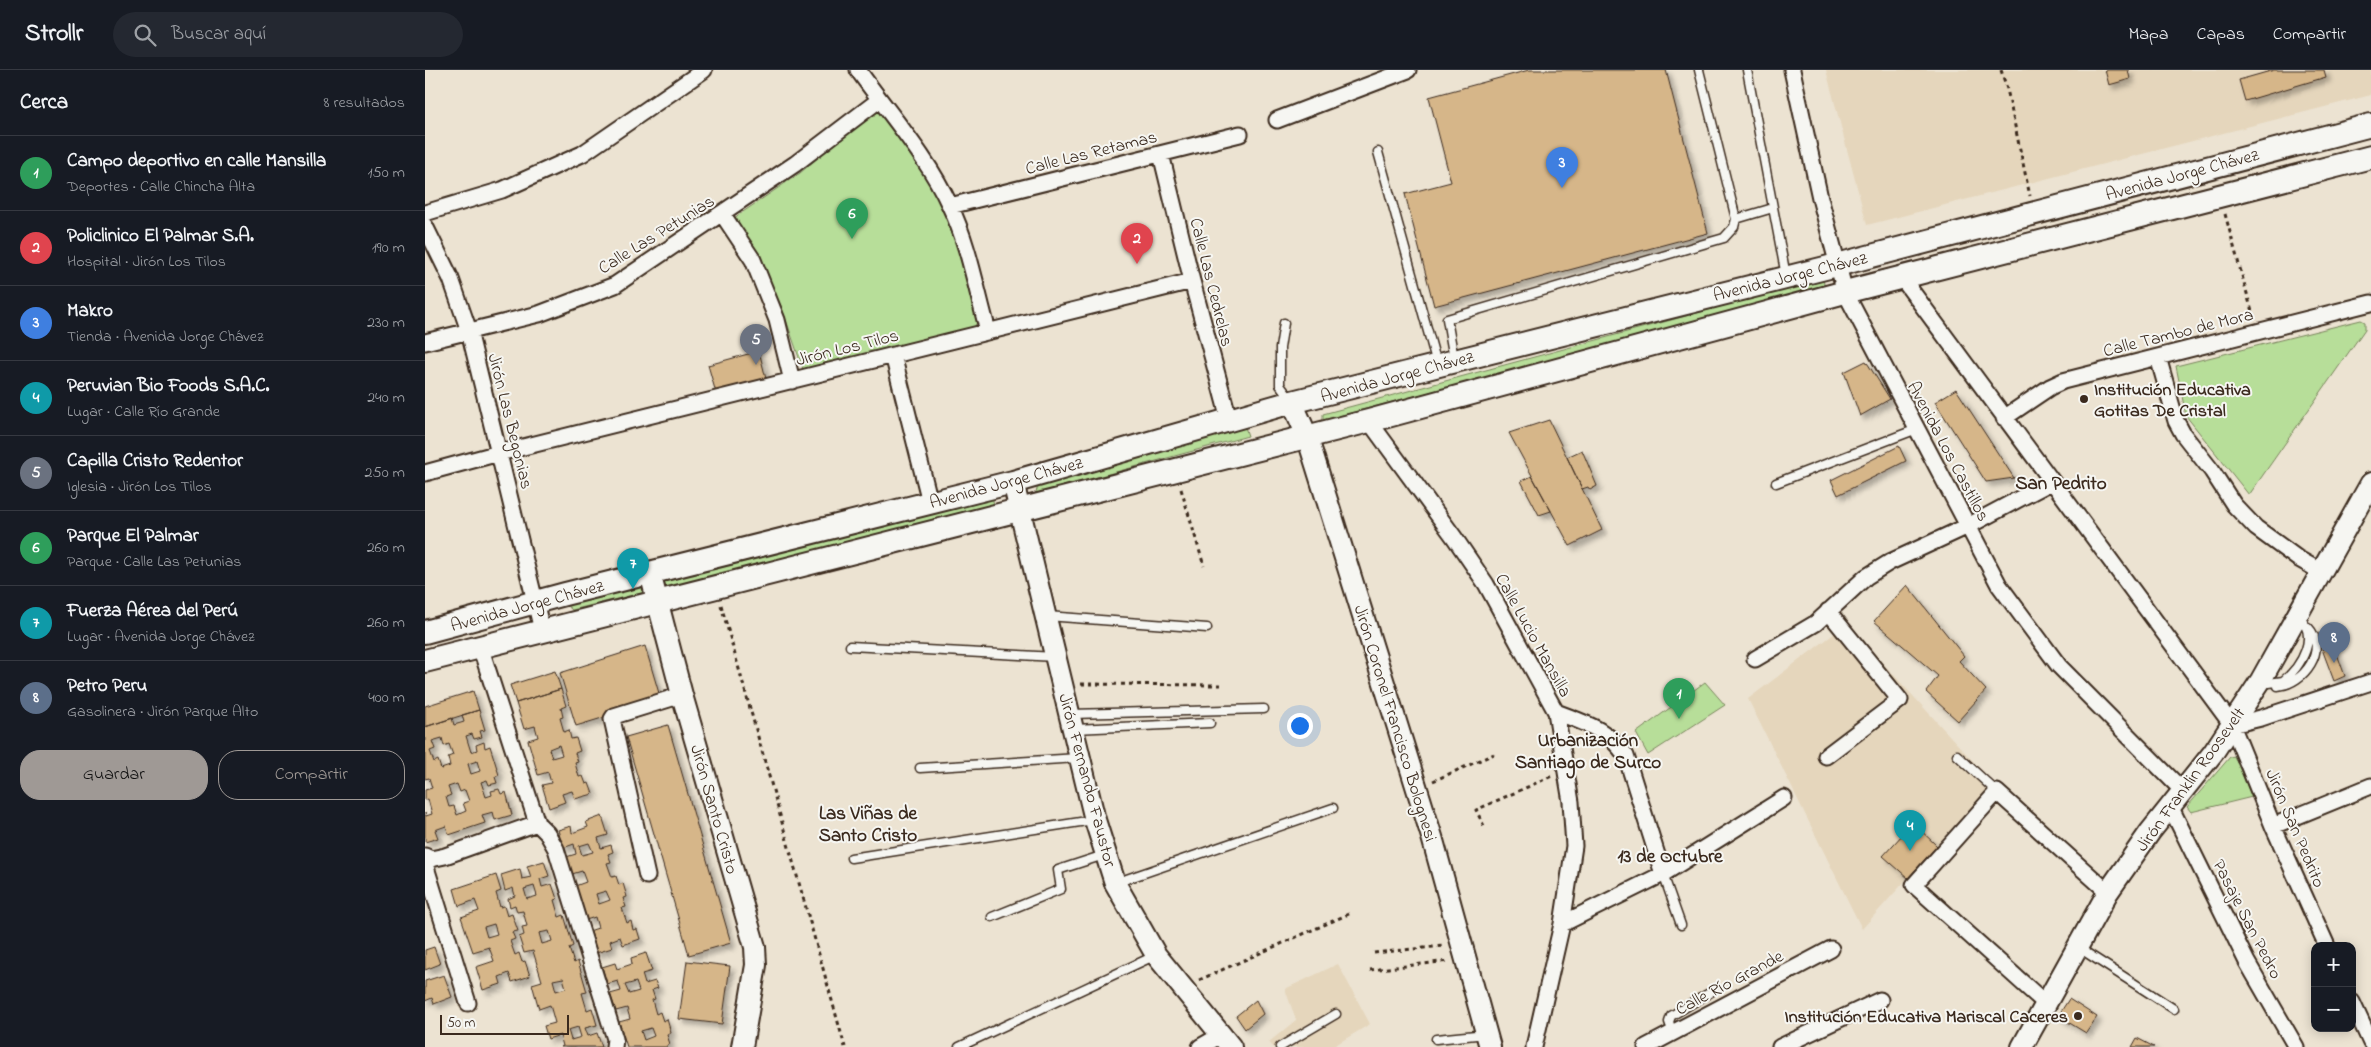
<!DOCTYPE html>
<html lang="es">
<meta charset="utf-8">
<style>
body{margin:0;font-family:"Indie Flower",sans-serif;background:#242831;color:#f1f3f6}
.controls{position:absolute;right:15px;bottom:15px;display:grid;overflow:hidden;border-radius:10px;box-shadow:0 2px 12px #0003}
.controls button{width:45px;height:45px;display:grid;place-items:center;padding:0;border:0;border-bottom:1px solid #363941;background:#171b24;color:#f1f3f6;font:25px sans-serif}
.scale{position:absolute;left:15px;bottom:12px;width:129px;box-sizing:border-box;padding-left:5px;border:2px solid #3b2a1e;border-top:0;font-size:14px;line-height:18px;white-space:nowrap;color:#3b2a1e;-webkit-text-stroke:4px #f6f6f2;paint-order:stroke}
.you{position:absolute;left:874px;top:655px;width:18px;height:18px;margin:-12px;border:4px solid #fff;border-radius:50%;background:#1a73e8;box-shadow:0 0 0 8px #1a73e833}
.badge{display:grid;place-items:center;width:32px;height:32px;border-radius:50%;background:#9f9995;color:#fff;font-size:16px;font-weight:700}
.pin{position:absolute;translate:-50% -41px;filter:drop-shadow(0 1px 2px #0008)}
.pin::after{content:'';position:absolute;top:26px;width:18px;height:15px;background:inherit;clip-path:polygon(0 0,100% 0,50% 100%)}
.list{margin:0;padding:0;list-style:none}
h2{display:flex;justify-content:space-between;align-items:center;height:65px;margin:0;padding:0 20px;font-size:21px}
h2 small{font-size:16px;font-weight:400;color:#9ea1a6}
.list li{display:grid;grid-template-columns:32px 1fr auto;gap:15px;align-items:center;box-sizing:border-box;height:75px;padding:0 20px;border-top:1px solid #363941}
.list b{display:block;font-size:19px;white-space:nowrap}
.list p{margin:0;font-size:16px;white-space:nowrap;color:#9ea1a6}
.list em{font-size:16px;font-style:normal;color:#9ea1a6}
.actions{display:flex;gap:10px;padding:15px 20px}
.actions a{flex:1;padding:11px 0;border:1px solid #9f9995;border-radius:20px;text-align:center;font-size:18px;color:#9f9995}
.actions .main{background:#9f9995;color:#111}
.icon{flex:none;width:28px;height:28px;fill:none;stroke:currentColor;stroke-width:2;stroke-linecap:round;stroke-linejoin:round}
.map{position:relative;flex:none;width:1946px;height:977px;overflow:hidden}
header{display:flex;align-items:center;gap:30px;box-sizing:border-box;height:70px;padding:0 25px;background:#171b24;border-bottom:1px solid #363941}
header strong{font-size:24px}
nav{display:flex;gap:28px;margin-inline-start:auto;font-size:18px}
.search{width:350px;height:45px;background:#242831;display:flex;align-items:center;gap:12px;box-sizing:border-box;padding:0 18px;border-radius:28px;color:#9ea1a6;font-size:19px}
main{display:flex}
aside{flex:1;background:#171b24}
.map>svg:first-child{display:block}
</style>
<header>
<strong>Strollr</strong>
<div class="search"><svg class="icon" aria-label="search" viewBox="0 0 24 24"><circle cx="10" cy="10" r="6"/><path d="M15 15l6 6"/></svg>Buscar aquí</div>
<nav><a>Mapa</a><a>Capas</a><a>Compartir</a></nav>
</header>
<main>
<aside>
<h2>Cerca<small>8 resultados</small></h2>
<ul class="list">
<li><span class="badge" style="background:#2e9e5b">1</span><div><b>Campo deportivo en calle Mansilla</b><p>Deportes · Calle Chincha Alta</p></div><em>150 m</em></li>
<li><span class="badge" style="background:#e0444e">2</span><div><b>Policlinico El Palmar S.A.</b><p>Hospital · Jirón Los Tilos</p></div><em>190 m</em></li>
<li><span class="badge" style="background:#3f7fe0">3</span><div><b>Makro</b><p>Tienda · Avenida Jorge Chávez</p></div><em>230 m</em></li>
<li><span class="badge" style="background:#0f9aa8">4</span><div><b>Peruvian Bio Foods S.A.C.</b><p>Lugar · Calle Río Grande</p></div><em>240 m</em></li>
<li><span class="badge" style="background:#6b7280">5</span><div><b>Capilla Cristo Redentor</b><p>Iglesia · Jirón Los Tilos</p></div><em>250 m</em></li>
<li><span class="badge" style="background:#2e9e5b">6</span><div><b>Parque El Palmar</b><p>Parque · Calle Las Petunias</p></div><em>260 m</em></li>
<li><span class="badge" style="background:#0f9aa8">7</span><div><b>Fuerza Aérea del Perú</b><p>Lugar · Avenida Jorge Chávez</p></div><em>260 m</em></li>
<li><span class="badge" style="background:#5c6f8a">8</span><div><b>Petro Peru</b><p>Gasolinera · Jirón Parque Alto</p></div><em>400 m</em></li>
</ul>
<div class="actions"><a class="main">Guardar</a><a>Compartir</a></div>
</aside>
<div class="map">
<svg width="1946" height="977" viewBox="0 0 1946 977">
<defs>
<filter id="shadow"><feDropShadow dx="4.5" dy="4.5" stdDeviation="2.5" flood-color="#0004"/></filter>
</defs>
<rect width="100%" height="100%" fill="#ece3d2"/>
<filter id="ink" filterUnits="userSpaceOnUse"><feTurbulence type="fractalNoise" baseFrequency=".02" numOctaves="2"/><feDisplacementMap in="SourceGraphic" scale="10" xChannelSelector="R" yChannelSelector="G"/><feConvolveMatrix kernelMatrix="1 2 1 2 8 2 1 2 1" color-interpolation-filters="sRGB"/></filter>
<g filter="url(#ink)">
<path fill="#e5d6bc" d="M1401,0H1946V25L1442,155Z
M1422,554L1568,713L1437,859L1323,629Z
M913,894L945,954L907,977H848L844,972L871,950L860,919Z"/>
<path fill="#b7de99" stroke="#79845c" d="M452,38C490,87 529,139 544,201C548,217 550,234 553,250L549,258L380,305L357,238L335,189L309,148L375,103Z
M1398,209L1400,219L898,350V344Z
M1936,250L1940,252V259L1824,425L1761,346L1751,296Z
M819,354L823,366L610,424L616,410Z
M567,426L569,435L241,519L239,510Z
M218,513L220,522L147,540L138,532Z
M1280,612L1300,635L1223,685L1211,663Z
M1809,686L1827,727L1766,742L1762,737L1805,687Z"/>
<path fill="#d6b689" stroke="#3b2a1e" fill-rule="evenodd" filter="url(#shadow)" d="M1104,0H1241L1283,163L1009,236L980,124L1026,112L1004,27Z
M1680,0H1703L1705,9L1684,15Z
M1849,0H1899L1901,7L1820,31L1814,10Z
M334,281L341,309L291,323L283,295Z
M1441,291L1465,329L1435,346L1419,302Z
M1531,319L1589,408L1561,412L1510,332Z
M1124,350L1177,460L1145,476L1084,363Z
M1474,376L1481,391L1413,425L1406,410Z
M1157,380L1172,416L1165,420L1163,417L1157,419L1142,387Z
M1107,406L1126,441L1114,445L1096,411Z
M1482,515L1539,586L1534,591L1561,620L1533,651L1501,622L1513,606L1449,551Z
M1907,570L1920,606L1909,611L1897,579L1900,578L1898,573Z
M220,576L236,630L151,656L135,603Z
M130,601L136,619L91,633L85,615Z
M136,619L141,636L136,638L138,647L135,648L139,662L144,660L146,669L151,668L155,681L150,683L153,692L150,693L154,707L158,706L161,714L164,713L168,724L150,729L147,721L137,724L140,732L124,738L117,715L126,713L123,702L113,705L103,670L113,667L110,656L99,659L91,633ZM134,675L137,685L127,688L124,679Z
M48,621L54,640L0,657V636Z
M54,640L60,660L55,661L57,667L49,669L47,664L41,666L46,682L52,680L51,675L59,672L60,678L65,676L74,705L70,707L72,713L64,715L62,710L56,712L61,727L67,725L66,721L74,719L76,724L81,722L87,745L70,750L68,742L57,745L60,753L24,765L21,756L10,760L13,768L0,772V743L1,746L7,744L3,729L0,730V720L7,718L4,708L0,709V657L27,648L29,655L39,652L37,645ZM17,668L19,676L24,674L28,685L23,687L25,696L16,699L13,690L9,692L5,681L10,679L7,671ZM52,691L55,701L46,704L43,694ZM32,714L35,722L40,720L44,731L38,733L41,741L32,745L29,736L24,737L21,727L26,725L23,717Z
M243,655L306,873L264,885L201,667Z
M177,746L183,765L173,768L176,778L186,775L188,782L183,784L186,792L182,793L187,807L191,806L194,815L198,813L202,827L198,828L201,837L197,838L202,853L206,851L208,860L212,859L215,869L198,875L195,867L185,871L187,878L171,883L164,861L173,858L170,847L161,850L150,816L161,812L157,801L147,804L141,787L151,784L149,774L138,778L133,760L146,756L147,763L163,757L161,752ZM164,773L168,782L157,785L154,776ZM181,821L185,830L174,834L171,824Z
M1488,753L1512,776L1483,808L1458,786Z
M119,791L124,806L115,809L117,817L127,814L132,829L129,830L134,847L139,845L148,876L144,878L149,893L153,891L162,922L157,923L162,940L167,938L172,955L160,958L163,966L172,963L177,977H136L138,976L135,965L123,969L119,956L130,953L125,935L114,939L107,914L117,911L108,881L99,883L94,867L99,865L97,857L102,856L98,841L92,842L90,835L85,837L83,829L90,826L88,818L80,821L76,805L95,799L97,809L106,807L102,796ZM109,816L112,826L102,829L99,819ZM124,861L127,871L117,874L114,863ZM138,908L141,918L131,921L128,910ZM153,957L156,967L146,970L143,960Z
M71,805L76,821L71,823L75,837L79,836L82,846L87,844L93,861L87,862L90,869L85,871L90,885L94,883L97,892L100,891L105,906L87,912L84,903L74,907L76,914L58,920L51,897L69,891L64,877L48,882L36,847L54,841L50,830L34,836L29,819ZM69,854L72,864L62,867L59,857Z
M9,877L15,894L0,900V880Z
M221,883L227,901L217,904L220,914L230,911L233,918L227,920L230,929L227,930L231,944L235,942L238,951L242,949L246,963L242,965L245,974L242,975V977H202L194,952L205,949L202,938L191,941L185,924L196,921L193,911L182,914L177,897L190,893L192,899L207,894L206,888ZM211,912L214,921L204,924L200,915ZM226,958L229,966L219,970L216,961Z
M262,891L305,896L297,954L254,949Z
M19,905L27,927L9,934L7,928L0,931V911Z
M1644,929L1672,947L1661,963L1633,946Z
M831,930L838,944L820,959L811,946Z
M1712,968L1729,977H1707Z"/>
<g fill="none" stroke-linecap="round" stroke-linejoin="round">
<g stroke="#3b2a1e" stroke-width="11">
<path id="service" d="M1322,0L1361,206
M953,82L1012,294
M1311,149L1348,138
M859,253L855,278V315L866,330
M1029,289L1022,249L1299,168L1309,157L1311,149L1274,0
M1351,413L1492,359
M622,546L782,558
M425,576L630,587
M1838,610L1844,613L1858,611C1876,597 1896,564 1872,546
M1853,616C1879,614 1904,579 1883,557
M646,644L839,639
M649,659L785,653
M1532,685L1572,722
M495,698L653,688
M426,788L668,750
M1238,804L1256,855
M690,813L908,738
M567,847L636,819L633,800L679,785
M1654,878L1749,939
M1248,963L1244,952L1246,946L1286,922
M1011,969L1061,964
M534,977L729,886
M855,977L911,944"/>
</g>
<g stroke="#3b2a1e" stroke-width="19">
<path id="minor" d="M433,0C464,44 503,87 525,136C544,175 551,219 563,261
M1367,0L1395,128L1420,222L1574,515L1634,596L1757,720
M852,50L983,0
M736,84L767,211L804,349
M525,136L815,64
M0,143L77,120L157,84L279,0
M298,145L328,190L352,250L367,311
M0,156L26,209L44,261L117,560
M1477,208L1807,655L1848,756L1902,876
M0,272L114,244L190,215L370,94L454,30
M468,285L505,432
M1733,287L1751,351L1758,364L1787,401L1809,435L1831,458L1872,488L1895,501
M1579,348L1625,317L1638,311L1946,233
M944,351L1029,467L1061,514L1131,642L1146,732L1149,776L1137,854L1109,977
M0,403L74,383L767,211
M55,576L112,753L122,763L131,779L190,969L189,977
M1330,589L1391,553L1441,507L1465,492L1543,456L1626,412
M1131,642C1160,653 1183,659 1201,686L1238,804
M1807,655L1836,648L1946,612
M1401,686L1475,630L1403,541
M1745,736L1822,892L1871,977
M1848,756L1946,716
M0,786L6,789L20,786L112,753
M0,794L43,933
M222,806L187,649L189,646L257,625
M1137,854L1238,804L1359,728
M1927,932L1946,973
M1621,934L1489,815L1572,722L1683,822
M775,977L796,965
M1221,977L1406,879
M1355,977L1455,930"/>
</g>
<g stroke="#3b2a1e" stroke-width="24">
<path id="tertiary" d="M867,332L882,366L1007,767L1065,977
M588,412L670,750L690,813L731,885L806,977
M225,503L257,625L330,877L331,895L317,977
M1597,977L1683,822L1725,762L1788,683L1836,610L1946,413"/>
</g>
<g stroke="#3b2a1e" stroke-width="26">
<path id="secondary" d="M0,562L140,524L588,412L867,332L1412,195L1946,55
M0,591L944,351L1420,222L1946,87"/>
</g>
<path stroke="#3b2a1e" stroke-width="3" stroke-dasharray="4 4" stroke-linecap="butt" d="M1576,0L1582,19L1605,126
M1800,144L1829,249
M756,419L779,496
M296,535L420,977
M656,614L797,615
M1008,711L1069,684
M1059,756L1051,740L1127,706
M949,883L1018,876
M945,900L1024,891
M774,910L926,843"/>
<use href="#service" stroke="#f6f6f2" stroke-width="8"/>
<use href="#minor" stroke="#f6f6f2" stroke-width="15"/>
<use href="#tertiary" stroke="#f6f6f2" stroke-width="20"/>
<use href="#secondary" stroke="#f6f6f2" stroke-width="22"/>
</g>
</g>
<g fill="#3b2a1e" stroke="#f6f6f2" stroke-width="2">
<circle cx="1659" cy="329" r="5"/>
<circle cx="1653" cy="946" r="5"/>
</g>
<g text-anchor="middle" stroke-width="4" stroke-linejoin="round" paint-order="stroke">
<g font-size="18" fill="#3b2a1e" stroke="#f6f6f2">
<text transform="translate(666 82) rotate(-14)" y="6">Calle Las Retamas</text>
<text transform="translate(1757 104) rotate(-15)" y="6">Avenida Jorge Chávez</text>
<text transform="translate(231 164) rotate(-32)" y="6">Calle Las Petunias</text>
<text transform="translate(1365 206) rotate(-14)" y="6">Avenida Jorge Chávez</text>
<text transform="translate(787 212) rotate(76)" y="6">Calle Las Cedrelas</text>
<text transform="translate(1753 262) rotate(-14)" y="6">Calle Tambo de Mora</text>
<text transform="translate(422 277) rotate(-14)" y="6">Jirón Los Tilos</text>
<text transform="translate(972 306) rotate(-15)" y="6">Avenida Jorge Chávez</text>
<text transform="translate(86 351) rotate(76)" y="6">Jirón Las Begonias</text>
<text transform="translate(1524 381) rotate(62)" y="6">Avenida Los Castillos</text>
<text transform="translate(581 412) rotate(-15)" y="6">Avenida Jorge Chávez</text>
<text transform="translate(102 535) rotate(-15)" y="6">Avenida Jorge Chávez</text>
<text transform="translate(1109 565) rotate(61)" y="6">Calle Lucio Mansilla</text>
<text transform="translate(971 653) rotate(73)" y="6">Jirón Coronel Francisco Bolognesi</text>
<text transform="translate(1765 709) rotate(-54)" y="6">Jirón Franklin Roosevelt</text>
<text transform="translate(663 710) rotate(75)" y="6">Jirón Fernando Faustor</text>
<text transform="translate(290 739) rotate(74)" y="6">Jirón Santo Cristo</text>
<text transform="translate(1871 758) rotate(67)" y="6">Jirón San Pedrito</text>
<text transform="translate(1823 849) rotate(63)" y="6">Pasaje San Pedro</text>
<text transform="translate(1304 912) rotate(-28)" y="6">Calle Río Grande</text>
</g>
<g font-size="18" font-weight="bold" fill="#3b2a1e" stroke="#f6f6f2" text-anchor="start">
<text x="1669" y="325">Institución Educativa<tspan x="1669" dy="21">Gotitas De Cristal</tspan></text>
<text x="1643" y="952" text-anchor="end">Institución Educativa Mariscal Caceres</text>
</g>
<g font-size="19" font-weight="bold" fill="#3b2a1e" stroke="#f6f6f2">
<text x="1636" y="419">San Pedrito</text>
<text x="1163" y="676">Urbanización<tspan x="1163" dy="22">Santiago de Surco</tspan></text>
<text x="443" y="749">Las Viñas de<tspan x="443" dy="22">Santo Cristo</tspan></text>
<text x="1245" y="792">13 de Octubre</text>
</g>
</g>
</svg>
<div class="controls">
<button>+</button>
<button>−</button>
</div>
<div class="scale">50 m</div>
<div class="you"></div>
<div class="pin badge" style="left:1254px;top:649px;background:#2e9e5b">1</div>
<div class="pin badge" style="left:712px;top:194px;background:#e0444e">2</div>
<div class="pin badge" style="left:1137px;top:118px;background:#3f7fe0">3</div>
<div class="pin badge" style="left:1485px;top:781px;background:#0f9aa8">4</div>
<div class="pin badge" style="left:331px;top:295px;background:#6b7280">5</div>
<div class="pin badge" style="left:427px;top:169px;background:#2e9e5b">6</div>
<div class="pin badge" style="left:208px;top:519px;background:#0f9aa8">7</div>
<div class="pin badge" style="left:1909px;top:593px;background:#5c6f8a">8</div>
</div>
</main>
